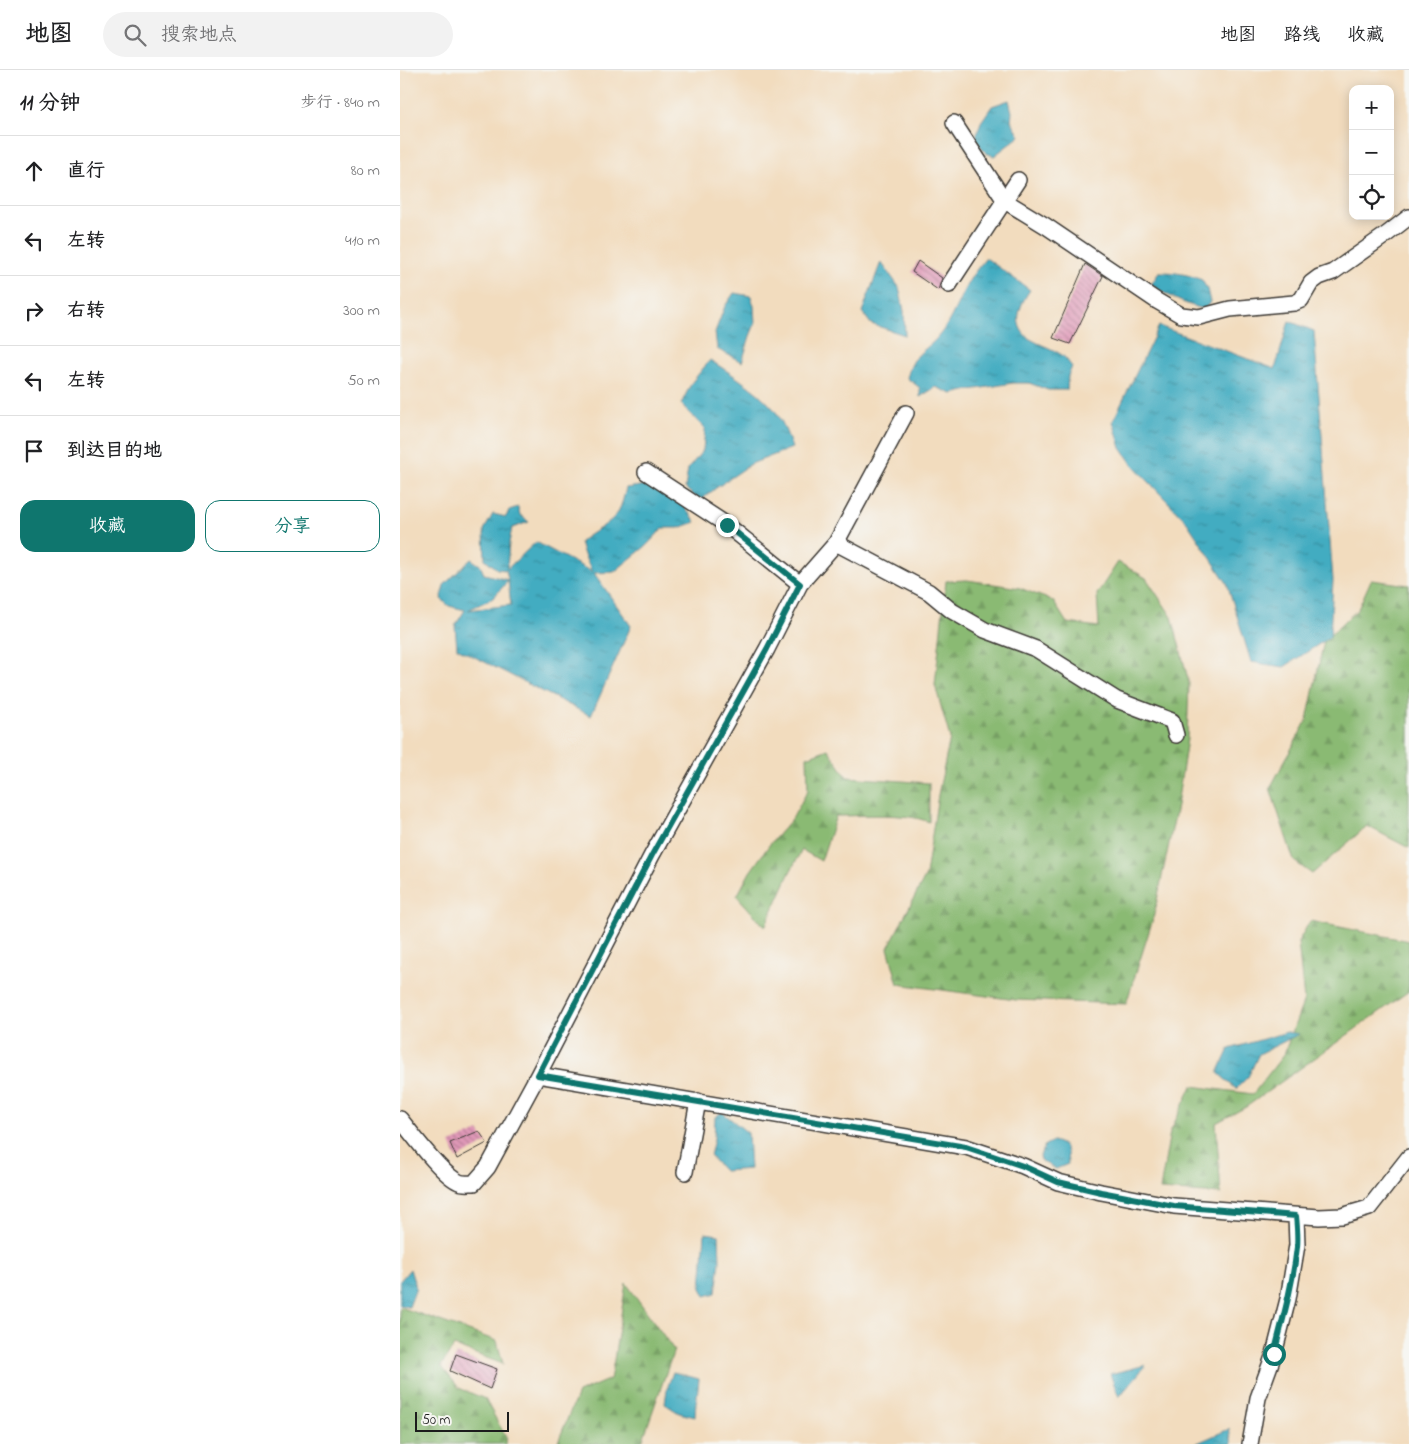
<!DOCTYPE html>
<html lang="zh">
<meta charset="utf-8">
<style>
body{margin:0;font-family:"Indie Flower","LXGW WenKai TC",sans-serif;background:#f2f2f2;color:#202124}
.controls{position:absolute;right:15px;top:15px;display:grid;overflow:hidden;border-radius:10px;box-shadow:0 2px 12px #0003}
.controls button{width:45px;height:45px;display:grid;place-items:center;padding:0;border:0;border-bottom:1px solid #e0e0e0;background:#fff;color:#202124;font:25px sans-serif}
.scale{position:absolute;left:15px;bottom:12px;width:94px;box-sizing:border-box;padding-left:5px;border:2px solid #1c1c1c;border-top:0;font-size:14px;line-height:18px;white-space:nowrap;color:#1c1c1c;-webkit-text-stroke:4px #f6f6f2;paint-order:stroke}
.stop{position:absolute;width:15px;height:15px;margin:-11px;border:4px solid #0f766e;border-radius:50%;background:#fff}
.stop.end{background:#0f766e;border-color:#fff;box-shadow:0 1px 5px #0008}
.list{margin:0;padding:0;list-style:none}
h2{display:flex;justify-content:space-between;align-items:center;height:65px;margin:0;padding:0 20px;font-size:21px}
h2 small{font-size:16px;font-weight:400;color:#757577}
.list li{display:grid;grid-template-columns:32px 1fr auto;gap:15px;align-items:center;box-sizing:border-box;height:70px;padding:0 20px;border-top:1px solid #e0e0e0}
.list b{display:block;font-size:19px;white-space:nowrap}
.list em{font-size:16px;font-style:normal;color:#757577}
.actions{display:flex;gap:10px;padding:15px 20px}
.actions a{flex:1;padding:11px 0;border:1px solid #0f766e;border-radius:15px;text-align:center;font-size:18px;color:#0f766e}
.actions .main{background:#0f766e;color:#fff}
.icon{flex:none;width:28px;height:28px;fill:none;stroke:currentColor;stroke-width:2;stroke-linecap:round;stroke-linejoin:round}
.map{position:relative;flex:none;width:1009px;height:1374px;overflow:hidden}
header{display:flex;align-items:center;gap:30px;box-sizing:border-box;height:70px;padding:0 25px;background:#fff;border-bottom:1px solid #e0e0e0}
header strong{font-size:24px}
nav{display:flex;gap:28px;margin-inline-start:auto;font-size:18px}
.search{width:350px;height:45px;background:#f2f2f2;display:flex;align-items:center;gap:12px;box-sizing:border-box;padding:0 18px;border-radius:28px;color:#757577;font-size:19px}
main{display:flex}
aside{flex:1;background:#fff}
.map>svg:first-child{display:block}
</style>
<header>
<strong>地图</strong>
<div class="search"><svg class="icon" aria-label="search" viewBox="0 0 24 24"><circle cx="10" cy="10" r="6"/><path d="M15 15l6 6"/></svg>搜索地点</div>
<nav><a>地图</a><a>路线</a><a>收藏</a></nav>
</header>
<main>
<aside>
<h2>11 分钟<small>步行 · 840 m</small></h2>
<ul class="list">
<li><svg class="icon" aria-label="ahead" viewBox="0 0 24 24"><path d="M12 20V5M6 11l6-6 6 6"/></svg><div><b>直行</b></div><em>80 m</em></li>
<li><svg class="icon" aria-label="left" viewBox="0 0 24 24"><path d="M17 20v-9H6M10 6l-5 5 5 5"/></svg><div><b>左转</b></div><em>410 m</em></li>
<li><svg class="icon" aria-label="right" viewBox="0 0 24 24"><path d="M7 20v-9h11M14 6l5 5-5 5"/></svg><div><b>右转</b></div><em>300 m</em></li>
<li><svg class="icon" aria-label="left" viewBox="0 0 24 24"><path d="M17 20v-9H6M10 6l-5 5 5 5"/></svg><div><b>左转</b></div><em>50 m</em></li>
<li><svg class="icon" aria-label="arrive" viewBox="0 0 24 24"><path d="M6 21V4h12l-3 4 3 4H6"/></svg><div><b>到达目的地</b></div></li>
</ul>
<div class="actions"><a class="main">收藏</a><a>分享</a></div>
</aside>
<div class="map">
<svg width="1009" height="1374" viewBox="0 0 1009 1374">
<defs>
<pattern id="forest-firs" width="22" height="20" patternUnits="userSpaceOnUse" patternTransform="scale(1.25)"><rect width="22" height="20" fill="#8aba73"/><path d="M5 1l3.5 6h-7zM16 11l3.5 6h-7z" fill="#769f63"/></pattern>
<pattern id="water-ripples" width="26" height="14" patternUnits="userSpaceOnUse" patternTransform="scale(1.25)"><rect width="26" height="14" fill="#42acc1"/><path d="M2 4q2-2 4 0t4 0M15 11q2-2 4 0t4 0" fill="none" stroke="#368b9c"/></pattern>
<pattern id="building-back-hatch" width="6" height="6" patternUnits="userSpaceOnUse" patternTransform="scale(1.25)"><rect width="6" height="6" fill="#e099b8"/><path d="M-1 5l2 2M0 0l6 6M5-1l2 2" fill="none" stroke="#b57c95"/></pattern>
</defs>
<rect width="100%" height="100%" fill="#f6f6f2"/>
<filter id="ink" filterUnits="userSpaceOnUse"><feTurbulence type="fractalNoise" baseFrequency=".02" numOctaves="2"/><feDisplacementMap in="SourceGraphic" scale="10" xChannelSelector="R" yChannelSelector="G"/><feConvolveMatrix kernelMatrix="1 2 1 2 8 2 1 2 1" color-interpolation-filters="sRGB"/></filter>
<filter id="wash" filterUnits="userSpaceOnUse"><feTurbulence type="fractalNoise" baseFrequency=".0096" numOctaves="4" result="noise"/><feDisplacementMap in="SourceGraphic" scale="20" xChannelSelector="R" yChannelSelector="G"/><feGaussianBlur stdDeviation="1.12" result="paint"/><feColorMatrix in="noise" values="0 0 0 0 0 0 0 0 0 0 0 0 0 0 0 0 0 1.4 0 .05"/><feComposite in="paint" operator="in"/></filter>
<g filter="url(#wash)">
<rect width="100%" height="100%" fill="#f2dcbe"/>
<path fill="url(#forest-firs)" stroke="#536b48" d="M718,492L746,508L772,547L789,613L787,669L777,736L753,849L726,934L616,930L498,914L488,878L526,805L538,725L550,668L535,615L546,511L567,510L620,518L653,531L667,553L699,557L697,524Z
M971,510L1009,515V778L967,756L912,804L894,791L870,718L907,650L924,571L958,539Z
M428,679L447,707L529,713V752C506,742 462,746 436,746L421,791L402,780L390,802L365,857L337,826L350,802L370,774L392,749L408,720L407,687Z
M910,851L1009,871V921L846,1037L816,1053L821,1124L760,1120L770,1062L792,1016L853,1024L884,984L904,930L898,872Z
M226,1213L274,1280L243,1369L241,1374H157L178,1323L210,1309L214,1290Z
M0,1237L97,1271L103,1294L54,1276L41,1296L59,1318L85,1329L107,1369L105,1374H0Z"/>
<path fill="url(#water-ripples)" stroke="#2f646e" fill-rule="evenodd" d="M609,30L612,42L611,51L620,66L594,86L586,83L575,69L581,52L592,36Z
M586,188L630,220C619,236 611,256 630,269C640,275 652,278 662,285C666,288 669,293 672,297L668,306L667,320H648L629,313H613L570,320L552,324L536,317L520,327V318L507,308C513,283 522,284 537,268C553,250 559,226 572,206C576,200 581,194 586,188Z
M481,192L499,217L504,241L505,265L471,254L462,242Z
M759,202C774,202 788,204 802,210L807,219L810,232L805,239C784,235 769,226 751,215Z
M334,223L351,226L354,236L355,254L350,266L342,292L317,279L315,262L325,236Z
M889,251L914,261L933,510L930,567L884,597L851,592L827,513L786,451L732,394L721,378L713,351L759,256L875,299Z
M310,290C330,303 356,319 372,337C382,348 387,364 392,378L351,394L316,418L300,431L285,418L288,399L303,380L305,359L281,334L292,312Z
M247,415L260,417L281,432L296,452L279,458H263L246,476L214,502L194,503L231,556L191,646L57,578L55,556L65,540L49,536L41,529L44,515L71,489L80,495L84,504L108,510L106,500L97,499L85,489L84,460L93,444L106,447L109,440L118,437L120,445L129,452L112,458L109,473L107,499L136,472L192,502L184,485L180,472C191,462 210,455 218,442C222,435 224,426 226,418ZM108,511L111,535L68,540L93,528Z
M887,962L899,964L859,984L848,1007L836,1019L818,1003L829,979Z
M322,1042L348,1063L350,1099L324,1101L310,1086L314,1069L315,1047Z
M653,1071C668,1075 667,1081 668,1094L656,1099L641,1091L640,1086L645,1075Z
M305,1163L319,1165L320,1192L316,1223L305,1226L301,1218Z
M10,1199L16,1218L9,1237L0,1235V1211Z
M746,1295L719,1327L710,1304Z
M273,1302L299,1309C298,1322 295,1334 295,1347L279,1343L265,1334L267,1319Z
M829,1359L832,1374H795Z"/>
<g id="blocks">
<path fill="url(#building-back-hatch)" d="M518,191L542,208L538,220L512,202Z
M685,194L703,206L670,274L653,268Z
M79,1061L87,1073L57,1089L50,1073Z
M56,1284L97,1299L90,1319L50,1301Z"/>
</g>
</g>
<g filter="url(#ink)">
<use href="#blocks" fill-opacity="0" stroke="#3c3934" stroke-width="1"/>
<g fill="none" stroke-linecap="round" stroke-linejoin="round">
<g stroke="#3c3934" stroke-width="18">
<path id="minor" d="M554,53L605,131L646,156L757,231L781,245L799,247L830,239L894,233L901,230L911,213L919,207L933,202L987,164L1009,147
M549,215L618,110
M246,402L327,455L400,514
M436,473L529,522L552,541L585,560L636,579L717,630L772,651L776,665
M138,1005L566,1077L623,1096L658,1112L701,1122L774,1136L919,1147L942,1146L969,1138L1009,1087
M0,1049C13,1065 42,1105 59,1112C63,1114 69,1113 74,1113L88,1097L138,1005L252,785L367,579L400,514L436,473L506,343
M285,1102L298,1031
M850,1374L858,1328L874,1284L888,1229L897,1175L896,1146"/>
</g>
<use href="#minor" stroke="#fff" stroke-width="15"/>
</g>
</g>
<g fill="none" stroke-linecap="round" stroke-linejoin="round" filter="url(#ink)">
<path stroke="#0f766e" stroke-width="6" d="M327,455L400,514L367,579L252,785L138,1005L566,1077L623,1096L658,1112L701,1122L774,1136L896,1146C897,1156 898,1167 897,1177C893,1213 883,1249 874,1284"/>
</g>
</svg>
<div class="controls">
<button>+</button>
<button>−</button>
<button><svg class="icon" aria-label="locate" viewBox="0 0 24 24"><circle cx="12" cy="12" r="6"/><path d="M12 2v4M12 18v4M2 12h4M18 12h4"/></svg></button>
</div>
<div class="scale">50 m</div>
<div class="stop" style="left:874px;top:1284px"></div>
<div class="stop end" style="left:327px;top:455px"></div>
</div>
</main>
